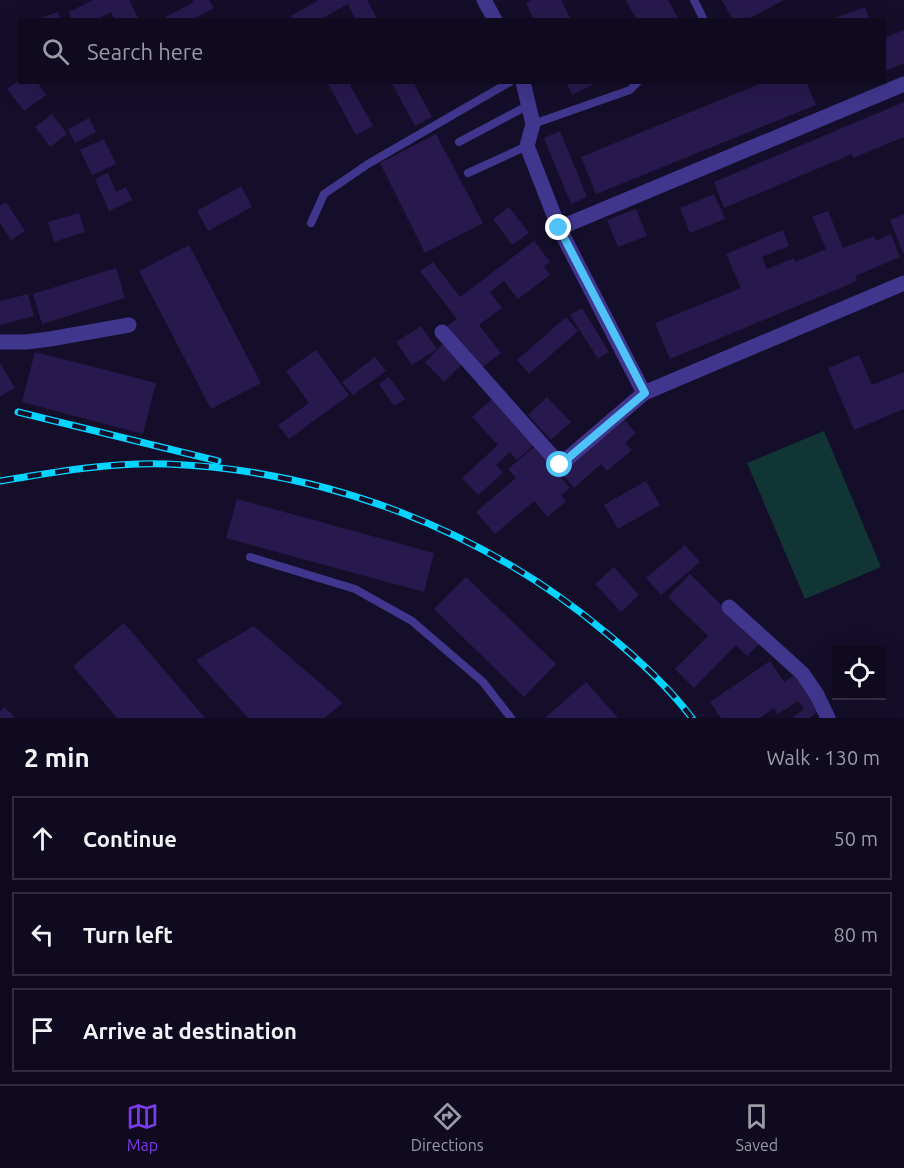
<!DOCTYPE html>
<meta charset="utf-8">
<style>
body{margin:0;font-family:Ubuntu,sans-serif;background:#191329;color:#f1f3f6}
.controls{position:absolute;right:18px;bottom:18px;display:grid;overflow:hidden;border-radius:0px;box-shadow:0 6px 24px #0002}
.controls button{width:54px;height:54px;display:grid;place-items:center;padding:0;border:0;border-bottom:2px solid #302b3e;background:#100a20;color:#f1f3f6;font:30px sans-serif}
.stop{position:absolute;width:18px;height:18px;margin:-14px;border:4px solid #4fc3f7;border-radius:50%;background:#fff}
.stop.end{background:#4fc3f7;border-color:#fff;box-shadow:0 2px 6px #0008}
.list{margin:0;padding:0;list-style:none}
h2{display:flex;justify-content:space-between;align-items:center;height:78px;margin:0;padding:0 24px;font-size:26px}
h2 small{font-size:20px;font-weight:400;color:#9c9aa5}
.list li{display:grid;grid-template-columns:39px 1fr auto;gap:18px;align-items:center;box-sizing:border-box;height:84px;margin:0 12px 12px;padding:0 12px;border:2px solid #302b3e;border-radius:0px}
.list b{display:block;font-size:22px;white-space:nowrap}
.list em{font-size:20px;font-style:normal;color:#9c9aa5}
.icon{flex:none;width:33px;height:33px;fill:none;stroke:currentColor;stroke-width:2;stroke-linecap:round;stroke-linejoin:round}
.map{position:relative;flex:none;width:904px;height:718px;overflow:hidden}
.search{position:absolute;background:#100a20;box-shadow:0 6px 24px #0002;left:18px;right:18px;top:18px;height:66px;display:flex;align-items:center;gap:15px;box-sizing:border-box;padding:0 21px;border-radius:0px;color:#9c9aa5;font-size:22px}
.sheet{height:366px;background:#100a20}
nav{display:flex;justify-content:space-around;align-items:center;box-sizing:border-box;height:84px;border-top:2px solid #302b3e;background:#100a20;font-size:16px;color:#9c9aa5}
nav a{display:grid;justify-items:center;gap:3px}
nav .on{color:#7c3aed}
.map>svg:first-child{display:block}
</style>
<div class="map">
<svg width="904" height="718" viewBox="0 0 904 718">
<rect width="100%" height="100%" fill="#150e2a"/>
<path fill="#113435" d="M824,431L881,567L805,599L747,463Z"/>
<path fill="#27194d" d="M93,0H129L139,20H114L111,12L96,20H72L69,12Z
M193,0H209L214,8L191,20H160L194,2Z
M319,0H367L378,20H356L348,4L319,20H293L291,16Z
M532,0H561L571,20H534L526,3Z
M628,0H668L679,20H637L626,1Z
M722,0H784L746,20H733Z
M865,7L870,20H832V19Z
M58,12L61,20H37V19Z
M904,30V63L886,71L884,66V38Z
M20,80V82H37L46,95L24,111L7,89Z
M327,82H355L350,85L373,126L356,135Z
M391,82H413L432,117L415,126Z
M566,82H598L572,95Z
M764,82H806L816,105L596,194L581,157Z
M904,102V137L853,158L852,154L724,208L714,182Z
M52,114L67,134L50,147L35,127Z
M89,118L96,132L75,143L68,129Z
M560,131L587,197L571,204L544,138Z
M436,134L483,223L425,253L380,163Z
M104,139L116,164L92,175L80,150Z
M108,173L116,192L126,187L132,200L109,211L95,179Z
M241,186L252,207L208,231L197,211Z
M714,194L725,219L690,233L680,208Z
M6,202L25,231L11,240L0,223V206Z
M509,207L529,233L512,245L493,219Z
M636,209L647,236L618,247L607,220Z
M828,211L843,248L874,236L876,241L891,234L900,257L855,276L857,281L670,359L655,323L741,288L726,254L783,230L789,246L762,257L767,269L794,258L795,262L826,249L812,217Z
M79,213L85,232L54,242L48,222Z
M904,214V255L890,220Z
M534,241L550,262L544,267L550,275L518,299L504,281L490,292L502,308L479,325L501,353L480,369L447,326L457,319L420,271L433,262L460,297Z
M189,245L261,383L211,409L139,271Z
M116,268L125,298L42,324L33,294Z
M28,294L34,316L0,325V301Z
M582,308L609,352L598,359L570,315Z
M566,317L578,331L529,374L517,360Z
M421,326L437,349L412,365L396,342Z
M443,344L462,364L444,382L425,362Z
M316,350L349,395L289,439L278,425L309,403L286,371Z
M35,352L156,383L143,434L22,402Z
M859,355L872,385L904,372V409L854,430L828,368Z
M375,357L386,371L353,395L342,382Z
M0,363L15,388L0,396Z
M389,377L405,399L394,406L379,384Z
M547,397L571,422L551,440L528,415Z
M493,398L535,444L517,460L510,452L496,465L503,473L478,495L462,478L498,445L472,417Z
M624,420L636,433L625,443L632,450L607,471L601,464L574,488L561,473Z
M534,447L570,488L561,495L566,501L548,517L534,501L495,534L476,512L516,478L508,469Z
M646,481L660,505L618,529L604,505Z
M237,499L434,553L424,592L226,538Z
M685,545L700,562L661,595L646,578Z
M614,567L639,595L621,612L595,584Z
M690,574L760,643L747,656L736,645L694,688L675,669L708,636L668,597Z
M466,577L556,664L524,697L434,609Z
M124,623L205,718H117L73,666Z
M254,626L343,703L324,718H248L196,660Z
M770,661L784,682L795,675L820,710L809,718H792L804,709L798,701L778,714L774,708L760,718H721L710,702Z
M586,682L618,718H545Z
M5,707L15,718H0V711Z"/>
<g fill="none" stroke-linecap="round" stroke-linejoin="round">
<path stroke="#40368d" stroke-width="8" d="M694,0L704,20
M533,124L630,90L638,82
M459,142L529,105
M468,173L527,146
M311,223L324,194L368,164L510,82
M250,557L355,589L412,621L483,682L511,718"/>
<path stroke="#40368d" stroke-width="15" d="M484,0L495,20
M523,82L533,124L527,146L559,228L644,393
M559,228L904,84
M442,332L560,465L644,393L904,283
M0,342H26L50,339L129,325
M729,607L803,674L817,695L828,718"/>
<g stroke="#04d4ff" stroke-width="7">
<path id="rail" d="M18,412L218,461
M0,481C55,472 111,462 167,464C326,470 483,530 605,632C637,658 667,685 692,718"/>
</g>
<use href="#rail" stroke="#150e2a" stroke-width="4.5" stroke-dasharray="14" stroke-linecap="butt"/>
</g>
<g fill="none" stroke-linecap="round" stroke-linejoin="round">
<path stroke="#4fc3f7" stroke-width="8" d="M559,228L645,393L560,465"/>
</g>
</svg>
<div class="controls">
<button><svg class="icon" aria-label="locate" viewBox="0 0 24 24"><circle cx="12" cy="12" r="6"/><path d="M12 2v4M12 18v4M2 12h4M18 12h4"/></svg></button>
</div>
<div class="stop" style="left:560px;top:465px"></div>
<div class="stop end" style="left:559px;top:228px"></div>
<div class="search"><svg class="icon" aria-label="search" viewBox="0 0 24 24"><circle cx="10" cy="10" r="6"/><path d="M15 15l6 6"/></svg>Search here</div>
</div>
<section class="sheet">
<h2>2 min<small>Walk · 130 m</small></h2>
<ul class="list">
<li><svg class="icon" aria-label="ahead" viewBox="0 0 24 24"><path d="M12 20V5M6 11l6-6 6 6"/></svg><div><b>Continue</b></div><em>50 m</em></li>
<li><svg class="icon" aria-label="left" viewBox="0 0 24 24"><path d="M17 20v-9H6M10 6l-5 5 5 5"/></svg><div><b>Turn left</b></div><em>80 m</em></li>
<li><svg class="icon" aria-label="arrive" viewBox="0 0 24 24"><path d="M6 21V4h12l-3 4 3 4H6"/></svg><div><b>Arrive at destination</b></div></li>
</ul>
</section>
<nav>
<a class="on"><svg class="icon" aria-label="map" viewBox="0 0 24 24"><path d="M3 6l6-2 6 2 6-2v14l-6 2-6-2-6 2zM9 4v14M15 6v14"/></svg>Map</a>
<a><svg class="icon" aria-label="directions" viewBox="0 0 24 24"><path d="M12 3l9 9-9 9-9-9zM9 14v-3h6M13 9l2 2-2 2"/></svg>Directions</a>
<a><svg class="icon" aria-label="saved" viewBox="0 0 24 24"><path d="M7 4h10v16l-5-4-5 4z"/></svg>Saved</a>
</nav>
